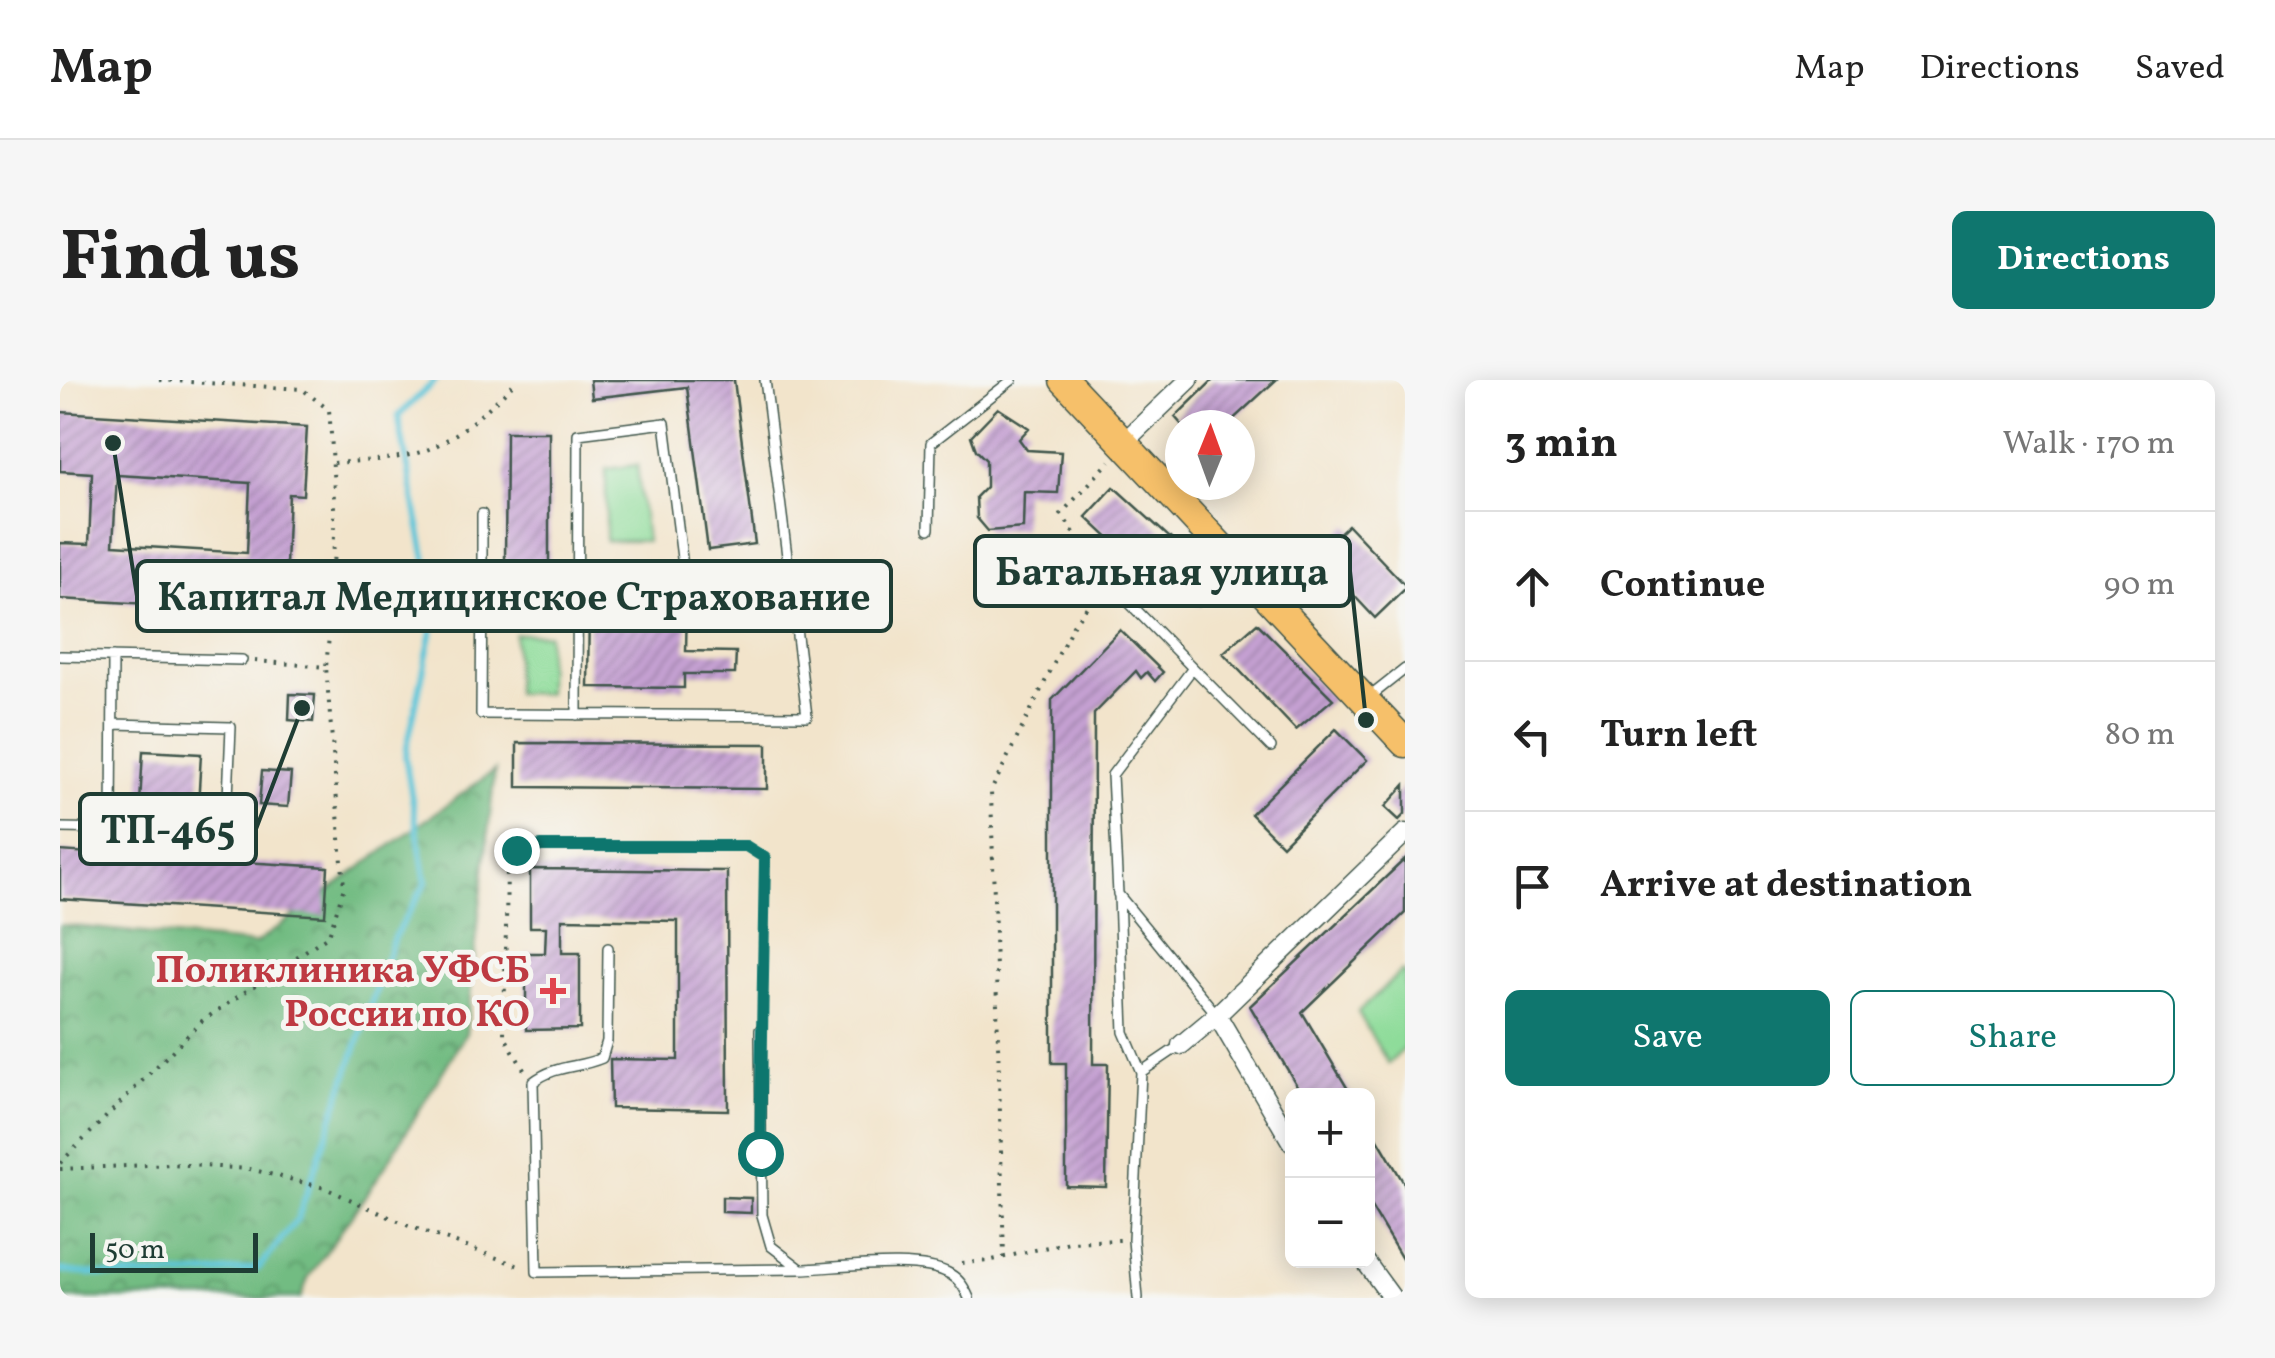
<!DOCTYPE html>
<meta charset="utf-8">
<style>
body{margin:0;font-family:Vollkorn,serif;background:#f6f6f6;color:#222}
.controls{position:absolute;right:30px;bottom:30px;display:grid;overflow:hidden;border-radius:15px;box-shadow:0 5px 25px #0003}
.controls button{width:90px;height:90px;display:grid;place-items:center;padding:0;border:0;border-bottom:2px solid #e0e0e0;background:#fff;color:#222;font:50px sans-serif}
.compass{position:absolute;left:1105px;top:30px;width:90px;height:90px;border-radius:50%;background:#fff;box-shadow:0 5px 25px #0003;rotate:1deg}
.scale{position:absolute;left:30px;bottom:25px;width:168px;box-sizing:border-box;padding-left:10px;border:5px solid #1f3d34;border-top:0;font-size:28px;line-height:35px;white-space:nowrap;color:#1f3d34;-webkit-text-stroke:8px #f6f6f2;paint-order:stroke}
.stop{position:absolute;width:30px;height:30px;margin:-22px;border:8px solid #0f766e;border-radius:50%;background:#fff}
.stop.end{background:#0f766e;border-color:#fff;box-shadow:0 2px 10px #0008}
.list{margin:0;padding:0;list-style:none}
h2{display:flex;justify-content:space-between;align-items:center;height:130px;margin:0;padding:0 40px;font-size:42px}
h2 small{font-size:32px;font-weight:400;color:#767676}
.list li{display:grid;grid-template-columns:65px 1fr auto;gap:30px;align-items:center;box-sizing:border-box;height:150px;padding:0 40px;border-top:2px solid #e0e0e0}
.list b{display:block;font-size:38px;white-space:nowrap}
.list em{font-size:32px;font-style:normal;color:#767676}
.actions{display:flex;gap:20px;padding:30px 40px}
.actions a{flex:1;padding:22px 0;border:2px solid #0f766e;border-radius:15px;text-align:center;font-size:35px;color:#0f766e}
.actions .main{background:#0f766e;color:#fff}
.icon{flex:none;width:55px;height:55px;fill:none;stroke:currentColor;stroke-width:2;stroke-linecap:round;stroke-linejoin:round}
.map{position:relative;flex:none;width:1345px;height:918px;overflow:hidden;border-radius:15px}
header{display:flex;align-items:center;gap:60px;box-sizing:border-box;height:140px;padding:0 50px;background:#fff;border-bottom:2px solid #e0e0e0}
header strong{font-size:48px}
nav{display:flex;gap:55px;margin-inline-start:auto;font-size:35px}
.intro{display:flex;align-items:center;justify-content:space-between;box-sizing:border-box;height:240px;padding:0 60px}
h1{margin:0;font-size:70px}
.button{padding:25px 45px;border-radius:15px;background:#0f766e;color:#fff;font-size:35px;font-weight:700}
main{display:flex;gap:60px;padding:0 60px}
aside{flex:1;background:#fff;border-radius:15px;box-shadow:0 5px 25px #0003}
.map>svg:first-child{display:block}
</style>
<header>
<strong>Map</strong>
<nav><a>Map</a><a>Directions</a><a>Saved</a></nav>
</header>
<div class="intro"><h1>Find us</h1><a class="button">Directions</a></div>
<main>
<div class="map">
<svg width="1345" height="918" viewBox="0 0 1345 918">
<defs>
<pattern id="forest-crowns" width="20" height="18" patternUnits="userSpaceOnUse" patternTransform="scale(2.5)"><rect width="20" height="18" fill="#72bc82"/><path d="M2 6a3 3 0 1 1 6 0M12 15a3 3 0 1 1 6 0" fill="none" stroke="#5d9a6b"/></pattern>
<pattern id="building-hatch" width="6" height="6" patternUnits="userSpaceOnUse" patternTransform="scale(2.5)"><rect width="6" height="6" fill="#c5a0d2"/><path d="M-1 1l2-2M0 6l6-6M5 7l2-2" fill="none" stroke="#9f84ab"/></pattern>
</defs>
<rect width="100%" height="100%" fill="#f6f6f2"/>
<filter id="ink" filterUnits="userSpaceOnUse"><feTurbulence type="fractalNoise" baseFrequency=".01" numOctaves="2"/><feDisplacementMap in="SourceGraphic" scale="20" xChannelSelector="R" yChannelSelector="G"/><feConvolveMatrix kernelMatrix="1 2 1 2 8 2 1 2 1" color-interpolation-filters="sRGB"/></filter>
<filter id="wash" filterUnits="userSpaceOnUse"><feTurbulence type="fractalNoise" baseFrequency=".0048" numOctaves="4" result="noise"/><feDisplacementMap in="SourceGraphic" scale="40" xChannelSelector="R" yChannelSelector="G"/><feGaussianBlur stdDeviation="2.25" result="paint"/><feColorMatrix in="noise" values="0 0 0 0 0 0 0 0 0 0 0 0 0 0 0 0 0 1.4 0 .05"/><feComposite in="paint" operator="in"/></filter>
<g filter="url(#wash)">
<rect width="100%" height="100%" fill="#f2e4cb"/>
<path fill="url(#forest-crowns)" stroke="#487c5b" stroke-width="2.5" d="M435,390L406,653L323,790L248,898L241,918H0V545L195,564Z"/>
<path fill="#8edc9a" stroke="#568c67" stroke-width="2.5" d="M577,85L586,161H546V89Z
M455,254H488L487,314L455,313Z
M1342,591L1345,594V668L1328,684L1298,632Z"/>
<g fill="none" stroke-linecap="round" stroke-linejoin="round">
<path stroke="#5cc5d8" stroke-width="6" d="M0,890C64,901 135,896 199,888L238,838L334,557L366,503L345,376L376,232L338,36L376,0"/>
</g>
<g id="blocks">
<path fill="url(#building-hatch)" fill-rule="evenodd" d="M530,0H674L695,164L648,170L627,7L532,18Z
M1153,0H1216L1167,45H1122L1115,37Z
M938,28L969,48L959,59L967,70L1001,72L998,113L964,112L963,148L928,151L917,138L916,117L926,107V80L916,70L911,56Z
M0,32L247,47L243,115L229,114L226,185L252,187L250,233L0,219V163L29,164L32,93L0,91ZM57,95L190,103L187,173L53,165Z
M446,52H489V185L445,184Z
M1054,107L1120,167L1091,198L1026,137Z
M1288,145L1345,205V209L1315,238L1256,175Z
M1139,188L1158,207L1139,226L1119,206Z
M529,221L627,222L626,271L676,272L675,294H624V308L528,307Z
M1197,243L1273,319L1236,350L1163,273Z
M1060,250L1103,292L1095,301L1087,292L1081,298L1076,291L1034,334L1033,684H1048L1046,807L1006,806V683H992V320Z
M230,314L255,315L253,342L229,340Z
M1276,349L1307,380L1222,465L1191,434Z
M457,363L707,364V409L457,407Z
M83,371L141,374L135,479L268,487L265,536L0,519V471L77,476Z
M202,391L231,393L228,427L199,425Z
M1345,405V434L1339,440L1325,427Z
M1345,479V533L1242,632L1292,716H1243L1190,626Z
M470,489L667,491L668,730L551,728L550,679L618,680V541L502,539V573H520V649L466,650V573H485L486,547H470Z
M1308,742L1345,805V884L1308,822Z
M662,817L691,818V833L662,832Z"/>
</g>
</g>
<g filter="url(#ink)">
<use href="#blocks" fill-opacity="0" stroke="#3f564b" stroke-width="2.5"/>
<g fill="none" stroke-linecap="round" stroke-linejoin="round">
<g stroke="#3f564b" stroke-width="12">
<path id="service" d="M705,0L747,336L421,334L422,193L729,195
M869,149L871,63L952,0
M422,193V134
M1047,200L1133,288
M0,276L182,280
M1307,319L1345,289
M517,335L518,54L605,43L624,194
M53,344L171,347L167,442
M0,448L52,449L53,277
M1059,516L1064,652L1081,692
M548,568L547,661L542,678C516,689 497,684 473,702L477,892L741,889
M1157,635L1058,514L1052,395L1133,288L1211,367
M700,650L702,835L711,866L741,889C777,888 860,876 890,894C900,900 904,907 909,918
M1078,918L1073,860L1081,692L1121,665"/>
</g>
<g stroke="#3f564b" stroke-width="21">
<path id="minor" d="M1063,63L1129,0
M1157,635L1232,763
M1121,665L1157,635L1345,453
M1305,881L1332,918"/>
</g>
<g stroke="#3f564b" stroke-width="31">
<path id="primary" d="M1004,0L1345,363"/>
</g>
<path stroke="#3f564b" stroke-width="4" stroke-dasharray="2.5 8" stroke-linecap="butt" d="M99,0L242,9L269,30C277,115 275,202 266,287L195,281
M274,83C305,80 339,81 369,69C400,56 434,24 457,0
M1038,187L1001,134L1050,81
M464,690L444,655L447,489L456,470L482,466H686L705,478L702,633
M0,783L142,641L269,555L284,507L266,287
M0,789L111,784L190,789L265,808L349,846L462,887
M944,878L931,411L1013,245L1039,211
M902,883L928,881L1009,862L1060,860"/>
<use href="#service" stroke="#fff" stroke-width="9"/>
<use href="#minor" stroke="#fff" stroke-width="18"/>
<use href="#primary" stroke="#f6c06b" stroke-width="28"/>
</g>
</g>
<g fill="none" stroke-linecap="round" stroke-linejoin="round" filter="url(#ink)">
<path stroke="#0f766e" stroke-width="12" d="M456,470L482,466H686L705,478L700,773"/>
</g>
<path fill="#e0444e" stroke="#f6f6f2" stroke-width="4" d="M488 596h10v10h10v10h-10v10h-10v-10h-10v-10h10z"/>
<g text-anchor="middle" stroke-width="10" stroke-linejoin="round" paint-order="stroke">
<g font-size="38" font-weight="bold" fill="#be3a42" stroke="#f6f6f2" text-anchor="end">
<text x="470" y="602">Поликлиника УФСБ<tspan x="470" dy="44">России по КО</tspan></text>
</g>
</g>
<path fill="none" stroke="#1f3d34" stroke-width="4" d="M1306 340L1290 191M53 63L77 216M242 328L196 449"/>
<g fill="#1f3d34" stroke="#f6f6f2" stroke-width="4">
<circle cx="1306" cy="340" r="10"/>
<circle cx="53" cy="63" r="10"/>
<circle cx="242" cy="328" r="10"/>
</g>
<g fill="#f6f6f2" stroke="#1f3d34" stroke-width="4">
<rect x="915" y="156" width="375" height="70" rx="10"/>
<rect x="77" y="181" width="754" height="70" rx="10"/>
<rect x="20" y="414" width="176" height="70" rx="10"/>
</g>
<g font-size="40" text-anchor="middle" font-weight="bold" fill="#1f3d34">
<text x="1102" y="205">Батальная улица</text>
<text x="454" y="230">Капитал Медицинское Страхование</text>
<text x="108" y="463">ТП-465</text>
</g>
</svg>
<div class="controls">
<button>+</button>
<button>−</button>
</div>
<svg class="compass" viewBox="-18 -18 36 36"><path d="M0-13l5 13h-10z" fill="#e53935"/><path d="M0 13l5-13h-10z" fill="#767676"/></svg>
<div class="scale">50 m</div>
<div class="stop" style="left:700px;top:773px"></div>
<div class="stop end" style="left:456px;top:470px"></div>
</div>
<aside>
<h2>3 min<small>Walk · 170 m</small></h2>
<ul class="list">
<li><svg class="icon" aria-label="ahead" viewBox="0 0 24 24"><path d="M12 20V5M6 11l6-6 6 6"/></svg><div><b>Continue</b></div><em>90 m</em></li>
<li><svg class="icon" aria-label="left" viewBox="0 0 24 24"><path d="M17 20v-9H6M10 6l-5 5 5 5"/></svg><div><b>Turn left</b></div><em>80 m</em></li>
<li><svg class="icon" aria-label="arrive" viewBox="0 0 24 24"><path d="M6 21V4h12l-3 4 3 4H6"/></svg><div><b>Arrive at destination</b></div></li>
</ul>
<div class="actions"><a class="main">Save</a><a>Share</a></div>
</aside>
</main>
